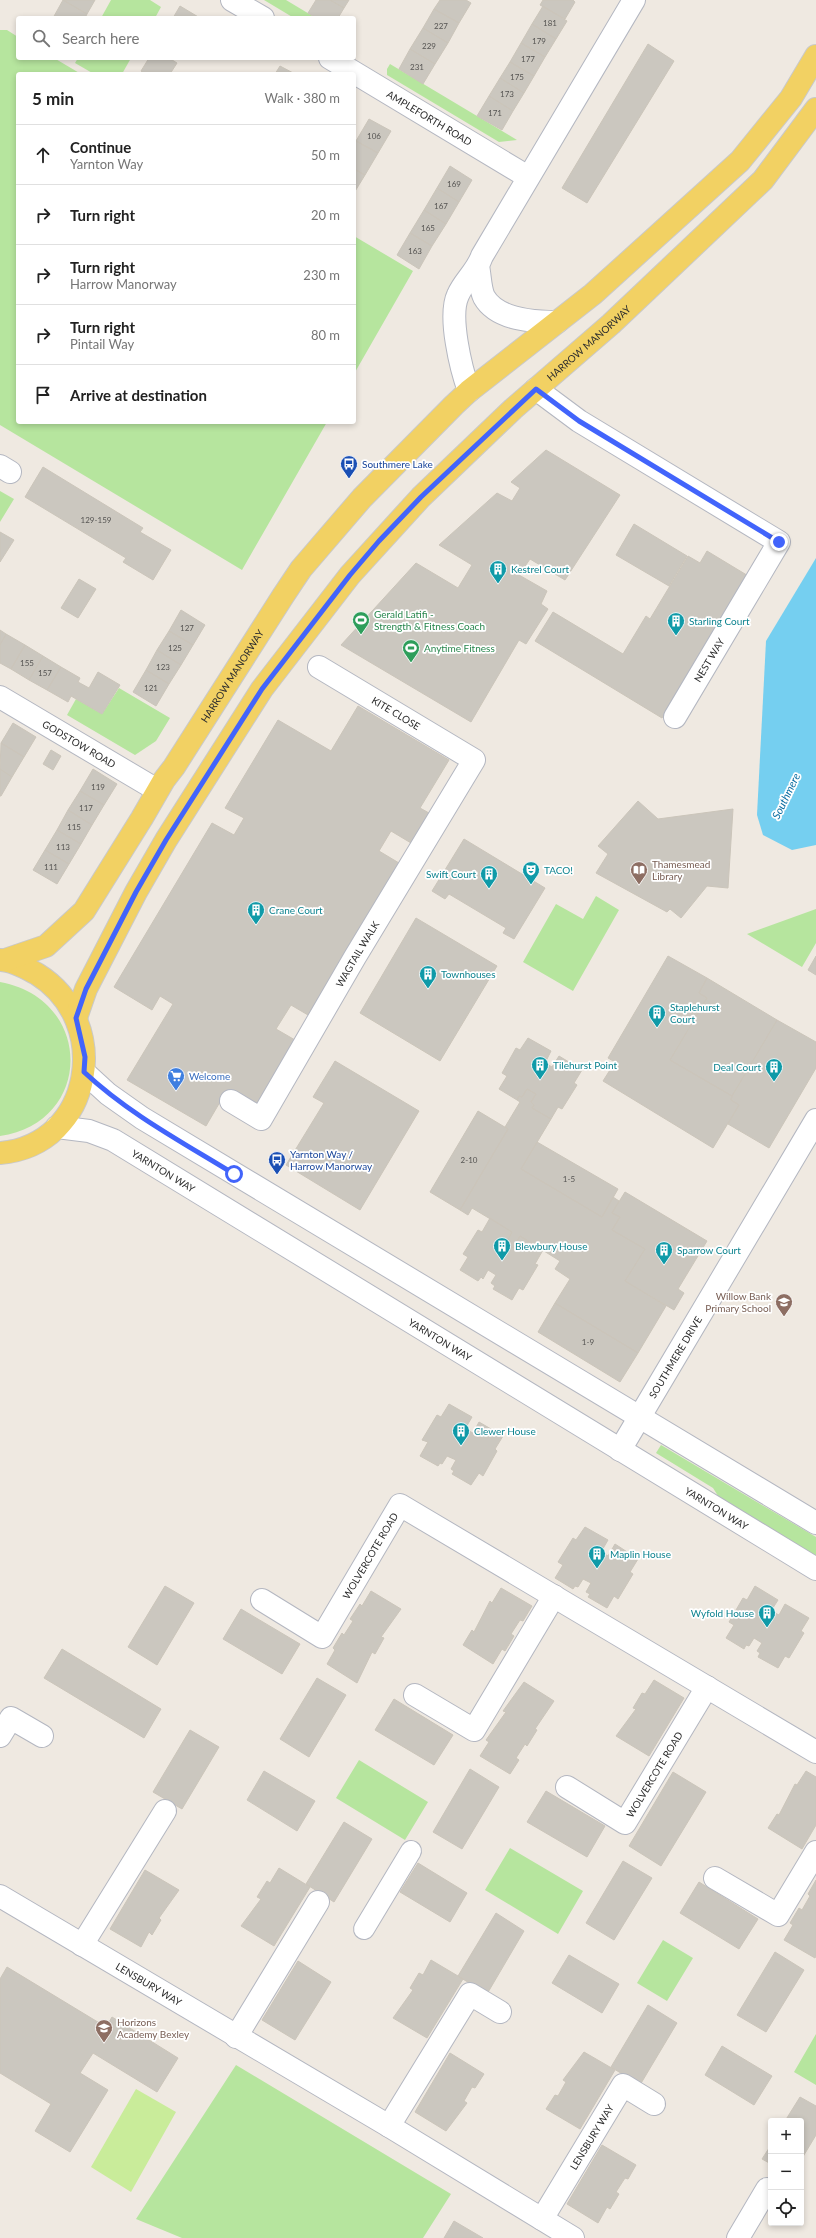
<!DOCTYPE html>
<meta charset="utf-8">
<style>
body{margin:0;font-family:Lato,sans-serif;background:#f6f6f6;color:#222}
.controls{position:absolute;right:12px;bottom:12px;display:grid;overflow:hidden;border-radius:4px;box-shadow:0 2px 6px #0003}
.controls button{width:36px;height:36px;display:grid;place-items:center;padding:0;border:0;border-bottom:1px solid #e0e0e0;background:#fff;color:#222;font:20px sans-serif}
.stop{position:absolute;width:12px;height:12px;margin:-9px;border:3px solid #4264fb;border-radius:50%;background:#fff}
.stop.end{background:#4264fb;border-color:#fff;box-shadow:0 1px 4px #0008}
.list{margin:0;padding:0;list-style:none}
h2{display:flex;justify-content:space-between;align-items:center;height:52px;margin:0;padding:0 16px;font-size:17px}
h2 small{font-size:13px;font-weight:400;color:#767676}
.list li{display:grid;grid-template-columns:26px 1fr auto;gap:12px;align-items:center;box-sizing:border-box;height:60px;padding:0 16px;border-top:1px solid #e0e0e0}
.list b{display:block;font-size:15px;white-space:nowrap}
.list p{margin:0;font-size:13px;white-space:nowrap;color:#767676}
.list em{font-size:13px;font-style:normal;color:#767676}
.icon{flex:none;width:22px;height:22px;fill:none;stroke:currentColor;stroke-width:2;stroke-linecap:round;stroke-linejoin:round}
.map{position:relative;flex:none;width:816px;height:2238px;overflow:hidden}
.search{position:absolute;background:#fff;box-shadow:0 2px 6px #0003;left:16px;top:16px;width:340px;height:44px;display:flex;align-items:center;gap:10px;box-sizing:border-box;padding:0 14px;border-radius:4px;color:#767676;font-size:15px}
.panel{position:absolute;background:#fff;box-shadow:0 2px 6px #0003;left:16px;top:72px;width:340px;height:352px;border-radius:4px}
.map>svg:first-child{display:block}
</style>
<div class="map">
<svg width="816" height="2238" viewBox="0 0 816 2238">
<rect width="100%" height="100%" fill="#efe9e1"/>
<path fill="#b6e59e" d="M111,0H150L161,7L155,18H101Z
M264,0H286L316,18H294Z
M0,30H7L18,37V58H54L81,74H18V422H327L242,570L0,425Z
M78,58H131L122,74H94L75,63Z
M390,64L517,140L499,142L387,75V69Z
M354,236L413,271L354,374Z
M0,491L14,499L0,522Z
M119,688L170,718L156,741L135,755L67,715L76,699L102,714Z
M596,896L619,910L573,991L523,962L556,904L583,919Z
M816,909V943L802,967L747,934Z
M0,982C94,999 94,1122 0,1136Z
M661,1445L816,1537V1556L720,1499L713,1488L656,1453Z
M359,1760L428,1802L405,1840L336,1798Z
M510,1848L583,1891L558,1934L485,1890Z
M663,1940L693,1958L667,2001L637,1983Z
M816,2034V2085L794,2072Z
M236,2065L451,2194L423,2238H182L136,2219Z"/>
<path fill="#c9ec9a" d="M136,2089L176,2112L131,2192L91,2167Z"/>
<path fill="#75cff0" d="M816,558V845L792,850L763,835L757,815L766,641Z"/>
<path fill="#cbc7bf" stroke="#cbc5ba" d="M63,0L87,14L85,18H53Z
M63,0H95L87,14Z
M316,0H330L344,8L338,18H316L308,13Z
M330,0H349L344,8Z
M440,0H466L471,3L459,23L434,9Z
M543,0H573L575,2L565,19L540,5Z
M180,6L200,18H173Z
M543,6L567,21L556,39L532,24Z
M434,9L459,23L448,43L423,28Z
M532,24L556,39L545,57L521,43Z
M423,28L448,43L435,64L410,49Z
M521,43L545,57L534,76L510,62Z
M648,44L674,61L587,203L562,188Z
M410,49L435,64L423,84L399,69Z
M149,58H169L177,63L170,74H145L141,71Z
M510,62L534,76L524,93L500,78Z
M280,66L295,74H275Z
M500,78L524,93L513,111L489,96Z
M489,96L513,111L502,130L477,116Z
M369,119L391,131L378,153L356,141Z
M356,141L378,153L365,175L354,169V144Z
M450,166L472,180L459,202L437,188Z
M354,169L365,175L354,193Z
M437,188L459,202L446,224L424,210Z
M424,210L446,224L432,246L410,233Z
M410,233L432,246L419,269L397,255Z
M546,450L620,495L565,580L530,559L519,575L547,591L541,604L548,609L526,644L519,640L471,722L341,645L416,563L458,588L472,565L439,545L497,493L512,501L520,488L511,482Z
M43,467L143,528L140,532L171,550L153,580L123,562L126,558L25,497Z
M634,524L687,556L669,586L616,555Z
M0,532L14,540L0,562Z
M707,551L750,577L703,649L662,718L535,641L553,612L623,654L646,616L650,619L688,556L700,563Z
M79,579L96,589L78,618L61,608Z
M181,610L205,625L193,645L169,631Z
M0,630L6,634L0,645Z
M169,631L193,645L181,665L157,650Z
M6,634L25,645L11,669L0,663V645Z
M25,645L43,656L29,680L11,669Z
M157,650L181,665L169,684L146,670Z
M43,656L61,667L47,690L29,680Z
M61,667L80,678L78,682L89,688L98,672L120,685L102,714L71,696L68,702L47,690Z
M146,670L169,684L156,706L133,692Z
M358,706L449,760L420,808L429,813L411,843L391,831L379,851L399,863L308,1015L291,1005L276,1029L295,1040L255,1107L227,1090L206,1126L127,1080L173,1004L160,996L152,1010L114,987L212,823L234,835L244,818L225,808L278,720L331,751Z
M13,723L36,737L24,757L1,743Z
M1,743L24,757L12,777L0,769Z
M51,750L61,756L53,770L43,764Z
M0,769L12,777L1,796H0Z
M93,769L117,784L104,805L80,791Z
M80,791L104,805L92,825L68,810Z
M638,801L658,819L733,809L728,888L707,886L681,918L670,909L667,912L596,873L608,854L598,846Z
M68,810L92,825L81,844L57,830Z
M57,830L81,844L69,864L45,850Z
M464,839L545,888L514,939L503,933L506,928L449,894L445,899L432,891Z
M45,850L69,864L57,884L33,870Z
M416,918L497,966L440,1061L360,1013Z
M668,956L707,978L699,993L707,998L670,1060L732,1096L731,1100L739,1105L713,1148L603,1081L615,1062L608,1058Z
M816,956V975L808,970Z
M707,978L777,1020L732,1096L670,1060L707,998L699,993Z
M777,1020L816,1042V1068L769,1148L728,1124L739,1105L731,1100L732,1096Z
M528,1038L551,1051L545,1063L552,1067L559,1056L582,1070L574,1083L577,1085L562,1109L558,1107L551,1119L532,1108L534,1105L531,1102L536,1094L527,1089L522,1097L519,1096L517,1100L499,1089L507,1076L502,1073L516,1048L520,1050Z
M335,1061L419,1111L360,1210L286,1165L324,1103L313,1097Z
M527,1089L536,1094L531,1102L534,1105L532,1108L551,1119L521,1169L602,1217L613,1197L619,1201L612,1213L620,1217L612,1230L645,1249L625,1281L666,1306L638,1353L555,1303L570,1279L555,1269L560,1261L520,1236L513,1248L506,1244L512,1232L472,1208L468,1215L460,1210L508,1129L505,1127L520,1102L517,1100L519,1096L522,1097Z
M478,1111L508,1129L460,1210L430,1192Z
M537,1142L618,1189L602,1217L521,1169Z
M625,1192L707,1241L678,1289L684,1293L674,1310L625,1281L645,1249L612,1230L620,1217L612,1213Z
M490,1218L512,1232L506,1244L513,1248L520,1236L543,1250L535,1264L538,1265L523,1290L519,1288L512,1300L493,1289L495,1286L491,1283L496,1275L488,1270L483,1279L481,1277L478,1281L460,1270L468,1257L463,1254L478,1230L482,1232Z
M555,1303L638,1353L620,1382L538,1332Z
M449,1404L472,1417L465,1429L473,1433L479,1422L503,1436L495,1449L497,1451L483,1476L479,1473L471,1485L452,1474L454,1471L451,1469L456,1460L447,1456L442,1464L440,1463L438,1466L420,1456L428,1442L422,1440L437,1415L441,1417Z
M585,1527L608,1540L601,1552L608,1556L615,1544L638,1559L630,1572L633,1574L618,1599L614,1596L607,1608L588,1597L590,1594L586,1592L591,1583L583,1579L578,1587L575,1586L573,1589L555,1578L563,1565L558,1562L573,1538L576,1540Z
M165,1586L194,1603L157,1665L128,1647Z
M755,1586L778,1600L771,1611L779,1615L785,1604L809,1618L801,1631L804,1633L789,1658L785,1656L778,1668L758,1657L760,1653L757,1651L762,1643L754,1638L749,1646L746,1645L744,1649L726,1638L734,1625L729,1622L743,1598L747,1600Z
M501,1588L532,1606L523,1621L520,1620L511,1634L514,1636L505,1651L502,1649L493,1664L463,1645L472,1630L474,1632L490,1601L492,1603Z
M371,1591L401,1609L381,1637L384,1638L375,1654L372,1652L357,1683L327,1664L335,1650L333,1648L342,1633L344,1635L353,1621L350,1619L360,1604L362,1606Z
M241,1609L300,1644L282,1674L223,1639Z
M62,1649L161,1709L144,1738L44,1678Z
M317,1678L346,1695L309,1757L280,1739Z
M654,1680L684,1698L649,1756L616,1736L636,1709L633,1708L642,1693L645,1694Z
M524,1682L554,1701L535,1729L537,1730L527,1746L525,1744L516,1758L519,1760L510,1774L480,1756L489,1742L486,1740L506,1712L503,1711Z
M394,1699L453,1735L434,1765L375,1730Z
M190,1730L219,1747L182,1809L153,1792Z
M470,1769L499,1787L462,1849L433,1832Z
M264,1771L315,1801L297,1831L247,1800Z
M806,1771L816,1777V1825L802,1849L768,1828L777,1814L779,1815L795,1784L797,1785Z
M673,1772L706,1792L661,1866L629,1846Z
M546,1791L605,1826L587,1857L527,1822Z
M344,1822L372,1839L334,1902L306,1884Z
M623,1861L652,1878L614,1940L586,1923Z
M418,1863L467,1893L450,1922L400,1892Z
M279,1868L310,1887L274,1946L241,1926L261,1899L257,1897L267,1881L270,1883Z
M145,1870L179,1890L159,1918L161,1920L152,1935L149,1932L141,1947L110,1929Z
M816,1880V1956L815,1958L784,1940L793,1925L790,1923L799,1908L802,1910L810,1896L808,1894Z
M699,1882L758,1919L739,1949L680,1913Z
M496,1913L524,1931L487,1994L458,1976Z
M775,1952L804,1970L766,2032L737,2015Z
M569,1955L619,1984L602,2013L552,1983Z
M431,1960L463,1979L427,2038L393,2018L413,1990L410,1988L419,1973L423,1975Z
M298,1961L331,1982L295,2040L262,2020Z
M7,1967L106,2027L112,2017L178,2058L157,2092L93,2053L80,2073L108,2090L70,2152L35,2131L51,2104L0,2073V1979Z
M648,2005L677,2023L640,2085L611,2067Z
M722,2046L772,2076L754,2105L705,2075Z
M584,2052L615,2070L580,2129L546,2109L555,2095L558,2096L566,2082L563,2080Z
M450,2053L484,2074L475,2088L472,2087L464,2101L467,2103L446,2131L415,2112Z
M800,2097L816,2106V2135L801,2160V2121H785Z
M602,2145L636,2165L628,2179L625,2178L616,2192L619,2194L610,2209L607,2207L598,2223L567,2204Z
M771,2145V2164L762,2159Z
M454,2221L483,2238H444Z"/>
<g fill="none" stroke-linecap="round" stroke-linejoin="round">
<g stroke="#b4b7c1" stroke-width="22">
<path id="pedestrian" d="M364,1929L411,1851"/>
</g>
<g stroke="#b4b7c1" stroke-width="24">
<g id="minor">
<path d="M232,0L263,18"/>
<path id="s1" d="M330,58L528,177"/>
<path d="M478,266C480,275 480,289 484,297C497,320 534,322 557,322"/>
<path d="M536,389L579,421L779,542L675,717"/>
<path d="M469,391C461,369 448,316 458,295C464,281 477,271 482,256L634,0"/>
<path d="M0,466L10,472"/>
<path id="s2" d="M0,697L157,790"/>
<path id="s3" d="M231,1101L261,1119L355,957L474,760L319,667"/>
<path id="s4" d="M620,1450L816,1120"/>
<path id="s5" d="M262,1600L322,1637L400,1505L816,1752"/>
<path d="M415,1695L474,1730L554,1596"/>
<path d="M0,1736L11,1718L42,1736"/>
<path id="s6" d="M567,1787L625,1823L707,1687"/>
<path d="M715,1878L778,1915L816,1852"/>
<path id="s7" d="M0,1896L389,2126L573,2238"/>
<path d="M82,1945L165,1811"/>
<path d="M236,2037L318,1902"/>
<path d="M389,2126L470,1994L500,2012"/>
<path id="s8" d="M542,2219L623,2085L654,2104"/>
<path d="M738,2238L767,2189"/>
</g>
</g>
<g stroke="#b4b7c1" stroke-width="24">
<g id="tertiary">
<path d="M84,1072L108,1094L142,1118L816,1523"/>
<path id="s9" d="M57,1127L89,1131L113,1140L816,1569"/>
</g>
</g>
<g stroke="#c9c9c9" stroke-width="24">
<g id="primary">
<path d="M0,960C13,960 26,968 37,974C113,1021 94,1145 0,1153"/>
<path id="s10" d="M5,960L46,946L84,911L142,818L164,780L174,767L283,596L301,569L362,498L454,405L469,391L593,294L740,161L791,98L816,56"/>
<path id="s11" d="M76,1018L86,989L136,892L166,840L262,689L350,575L421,497L513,409L611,324L763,180L816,109"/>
</g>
</g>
<use href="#pedestrian" stroke="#fff" stroke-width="20"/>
<use href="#minor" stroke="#fff" stroke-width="22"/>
<use href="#tertiary" stroke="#fff" stroke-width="22"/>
<use href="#primary" stroke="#f2d163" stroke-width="22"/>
</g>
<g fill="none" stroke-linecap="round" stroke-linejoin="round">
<path stroke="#4264fb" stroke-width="5" d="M234,1174C182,1142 129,1114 84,1072L85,1057L76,1018L86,989L136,892L166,840L262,689L350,575L379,541L421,497L536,389L579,421L779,542"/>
</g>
<defs>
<g id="bus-pin" transform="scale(0.9)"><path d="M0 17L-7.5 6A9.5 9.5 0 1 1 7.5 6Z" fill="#1a4fb4" stroke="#fff"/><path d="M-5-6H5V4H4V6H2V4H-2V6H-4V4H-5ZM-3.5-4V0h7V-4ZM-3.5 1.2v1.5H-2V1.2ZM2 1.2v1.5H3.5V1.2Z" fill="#fff"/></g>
<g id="building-pin" transform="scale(0.9)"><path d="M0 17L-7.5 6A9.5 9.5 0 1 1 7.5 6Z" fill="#0f9aa8" stroke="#fff"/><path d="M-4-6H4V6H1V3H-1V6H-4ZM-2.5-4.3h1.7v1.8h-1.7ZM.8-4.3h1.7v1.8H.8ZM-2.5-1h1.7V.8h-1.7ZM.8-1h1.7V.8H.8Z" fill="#fff"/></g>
<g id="stadium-pin" transform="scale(0.9)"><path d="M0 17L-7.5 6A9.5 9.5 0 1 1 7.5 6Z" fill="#2e9e5b" stroke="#fff"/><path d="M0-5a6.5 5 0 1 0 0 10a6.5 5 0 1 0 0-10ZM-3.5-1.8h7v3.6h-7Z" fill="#fff"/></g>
<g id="theatre-pin" transform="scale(0.9)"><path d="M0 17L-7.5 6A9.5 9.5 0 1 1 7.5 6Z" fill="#0f9aa8" stroke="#fff"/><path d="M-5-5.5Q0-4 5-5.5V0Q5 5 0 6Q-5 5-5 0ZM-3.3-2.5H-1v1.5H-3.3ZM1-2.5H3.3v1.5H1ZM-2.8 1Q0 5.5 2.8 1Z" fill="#fff"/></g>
<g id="library-pin" transform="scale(0.9)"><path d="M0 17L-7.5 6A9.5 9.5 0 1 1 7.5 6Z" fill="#8d6e63" stroke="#fff"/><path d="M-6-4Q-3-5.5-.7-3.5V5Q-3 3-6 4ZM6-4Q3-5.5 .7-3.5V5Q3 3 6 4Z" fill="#fff"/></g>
<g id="supermarket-pin" transform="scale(0.9)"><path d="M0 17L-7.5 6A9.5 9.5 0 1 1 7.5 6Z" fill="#3f7fe0" stroke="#fff"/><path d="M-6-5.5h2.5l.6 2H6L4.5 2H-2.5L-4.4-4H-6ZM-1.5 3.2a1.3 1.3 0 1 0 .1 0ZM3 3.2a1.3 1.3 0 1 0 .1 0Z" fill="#fff"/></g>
<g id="school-pin" transform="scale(0.9)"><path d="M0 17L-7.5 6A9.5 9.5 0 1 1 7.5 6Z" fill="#8d6e63" stroke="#fff"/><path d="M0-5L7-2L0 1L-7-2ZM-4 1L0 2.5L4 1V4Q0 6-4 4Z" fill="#fff"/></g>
</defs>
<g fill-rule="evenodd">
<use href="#bus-pin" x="349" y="464"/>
<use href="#building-pin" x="498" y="569"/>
<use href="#stadium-pin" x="361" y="620"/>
<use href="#building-pin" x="676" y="621"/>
<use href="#stadium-pin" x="411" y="648"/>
<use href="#theatre-pin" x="531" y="870"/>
<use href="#library-pin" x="639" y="870"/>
<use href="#building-pin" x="489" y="874"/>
<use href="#building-pin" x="256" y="910"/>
<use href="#building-pin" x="428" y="974"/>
<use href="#building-pin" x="657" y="1013"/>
<use href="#building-pin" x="540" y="1065"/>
<use href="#building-pin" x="774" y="1067"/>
<use href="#supermarket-pin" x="176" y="1076"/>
<use href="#bus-pin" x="277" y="1160"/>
<use href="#building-pin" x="502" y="1246"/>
<use href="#building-pin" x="664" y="1250"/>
<use href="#school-pin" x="784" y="1302"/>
<use href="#building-pin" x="461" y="1431"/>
<use href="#building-pin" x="597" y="1554"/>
<use href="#building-pin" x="767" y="1613"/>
<use href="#school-pin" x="104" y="2028"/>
</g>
<g text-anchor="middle" stroke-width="3.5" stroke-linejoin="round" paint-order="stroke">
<g font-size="8" fill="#555452">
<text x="550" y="26">181</text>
<text x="441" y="29">227</text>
<text x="539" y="44">179</text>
<text x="429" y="49">229</text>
<text x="528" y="62">177</text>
<text x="417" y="70">231</text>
<text x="517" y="80">175</text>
<text x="507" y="97">173</text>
<text x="495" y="116">171</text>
<text x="374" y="139">106</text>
<text x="454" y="187">169</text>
<text x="441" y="209">167</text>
<text x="428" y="231">165</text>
<text x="415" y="254">163</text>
<text x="96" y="523">129-159</text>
<text x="187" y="631">127</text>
<text x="175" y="651">125</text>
<text x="27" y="666">155</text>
<text x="163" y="670">123</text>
<text x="45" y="676">157</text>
<text x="151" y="691">121</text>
<text x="98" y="790">119</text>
<text x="86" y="811">117</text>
<text x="74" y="830">115</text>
<text x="63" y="850">113</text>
<text x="51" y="870">111</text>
<text x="469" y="1163">2-10</text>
<text x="569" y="1182">1-5</text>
<text x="588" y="1345">1-9</text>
</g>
<g font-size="10" fill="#2e2e2e" stroke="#fff">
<text dy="4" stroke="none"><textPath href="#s1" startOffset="116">AMPLEFORTH ROAD</textPath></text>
<text dy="4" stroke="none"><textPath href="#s11" startOffset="856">HARROW MANORWAY</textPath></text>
<text transform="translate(709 660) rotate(-59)" y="4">NEST WAY</text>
<text dy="4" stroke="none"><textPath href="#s10" startOffset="373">HARROW MANORWAY</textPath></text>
<text transform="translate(396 713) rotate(31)" y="4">KITE CLOSE</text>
<text dy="4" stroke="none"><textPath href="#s2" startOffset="92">GODSTOW ROAD</textPath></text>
<text dy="4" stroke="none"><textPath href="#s3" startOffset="226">WAGTAIL WALK</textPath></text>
<text dy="4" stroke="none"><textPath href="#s9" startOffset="117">YARNTON WAY</textPath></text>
<text dy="4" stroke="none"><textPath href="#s9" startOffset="441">YARNTON WAY</textPath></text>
<text dy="4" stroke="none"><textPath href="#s4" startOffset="108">SOUTHMERE DRIVE</textPath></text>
<text dy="4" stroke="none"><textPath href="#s9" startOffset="765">YARNTON WAY</textPath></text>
<text dy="4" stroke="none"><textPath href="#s5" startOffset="165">WOLVERCOTE ROAD</textPath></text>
<text dy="4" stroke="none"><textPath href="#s6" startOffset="125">WOLVERCOTE ROAD</textPath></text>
<text dy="4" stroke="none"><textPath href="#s7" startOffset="173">LENSBURY WAY</textPath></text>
<text dy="4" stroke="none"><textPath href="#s8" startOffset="96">LENSBURY WAY</textPath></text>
</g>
<g font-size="10" fill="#164399" stroke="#fff" text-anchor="start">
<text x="362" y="468">Southmere Lake</text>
<text x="290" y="1158">Yarnton Way /<tspan x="290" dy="12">Harrow Manorway</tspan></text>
</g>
<g font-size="10" fill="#0d838f" stroke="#fff" text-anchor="start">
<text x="511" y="573">Kestrel Court</text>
<text x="689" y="625">Starling Court</text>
<text x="544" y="874">TACO!</text>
<text x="476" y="878" text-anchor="end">Swift Court</text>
<text x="269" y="914">Crane Court</text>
<text x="441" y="978">Townhouses</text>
<text x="670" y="1011">Staplehurst<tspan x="670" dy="12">Court</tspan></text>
<text x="553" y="1069">Tilehurst Point</text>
<text x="761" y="1071" text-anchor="end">Deal Court</text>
<text x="515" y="1250">Blewbury House</text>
<text x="677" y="1254">Sparrow Court</text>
<text x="474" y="1435">Clewer House</text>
<text x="610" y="1558">Maplin House</text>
<text x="754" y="1617" text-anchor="end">Wyfold House</text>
</g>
<g font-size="10" fill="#27864d" stroke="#fff" text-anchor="start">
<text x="374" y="618">Gerald Latifi -<tspan x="374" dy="12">Strength &amp; Fitness Coach</tspan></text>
<text x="424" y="652">Anytime Fitness</text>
</g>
<g font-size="10" fill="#785e54" stroke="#fff" text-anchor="start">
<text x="652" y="868">Thamesmead<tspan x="652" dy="12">Library</tspan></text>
<text x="771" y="1300" text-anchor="end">Willow Bank<tspan x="771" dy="12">Primary School</tspan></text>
<text x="117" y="2026">Horizons<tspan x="117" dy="12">Academy Bexley</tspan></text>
</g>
<g font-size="10" fill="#366cbe" stroke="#fff" text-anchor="start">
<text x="189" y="1080">Welcome</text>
</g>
<g font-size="11" font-style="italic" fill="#0d6fa3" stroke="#fff">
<text transform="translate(786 796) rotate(-64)" y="4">Southmere</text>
</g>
</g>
</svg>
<div class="controls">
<button>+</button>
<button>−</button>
<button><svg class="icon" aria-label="locate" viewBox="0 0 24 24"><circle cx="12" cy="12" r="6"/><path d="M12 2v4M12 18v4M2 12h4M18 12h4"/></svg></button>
</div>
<div class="stop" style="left:234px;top:1174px"></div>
<div class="stop end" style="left:779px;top:542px"></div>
<div class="search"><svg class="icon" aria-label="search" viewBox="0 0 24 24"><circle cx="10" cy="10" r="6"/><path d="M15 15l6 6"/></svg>Search here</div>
<section class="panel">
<h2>5 min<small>Walk · 380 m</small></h2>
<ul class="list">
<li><svg class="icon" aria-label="ahead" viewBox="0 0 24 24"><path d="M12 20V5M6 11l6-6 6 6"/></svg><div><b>Continue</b><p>Yarnton Way</p></div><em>50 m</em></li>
<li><svg class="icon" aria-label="right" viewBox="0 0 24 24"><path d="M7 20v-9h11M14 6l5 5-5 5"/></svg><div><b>Turn right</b></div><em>20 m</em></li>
<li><svg class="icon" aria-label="right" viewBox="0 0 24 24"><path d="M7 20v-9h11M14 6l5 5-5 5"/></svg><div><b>Turn right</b><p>Harrow Manorway</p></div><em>230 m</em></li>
<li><svg class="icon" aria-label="right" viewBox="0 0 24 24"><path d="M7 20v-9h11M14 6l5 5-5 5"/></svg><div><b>Turn right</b><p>Pintail Way</p></div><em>80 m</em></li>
<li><svg class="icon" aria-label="arrive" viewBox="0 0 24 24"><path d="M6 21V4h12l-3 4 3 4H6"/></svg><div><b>Arrive at destination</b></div></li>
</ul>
</section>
</div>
